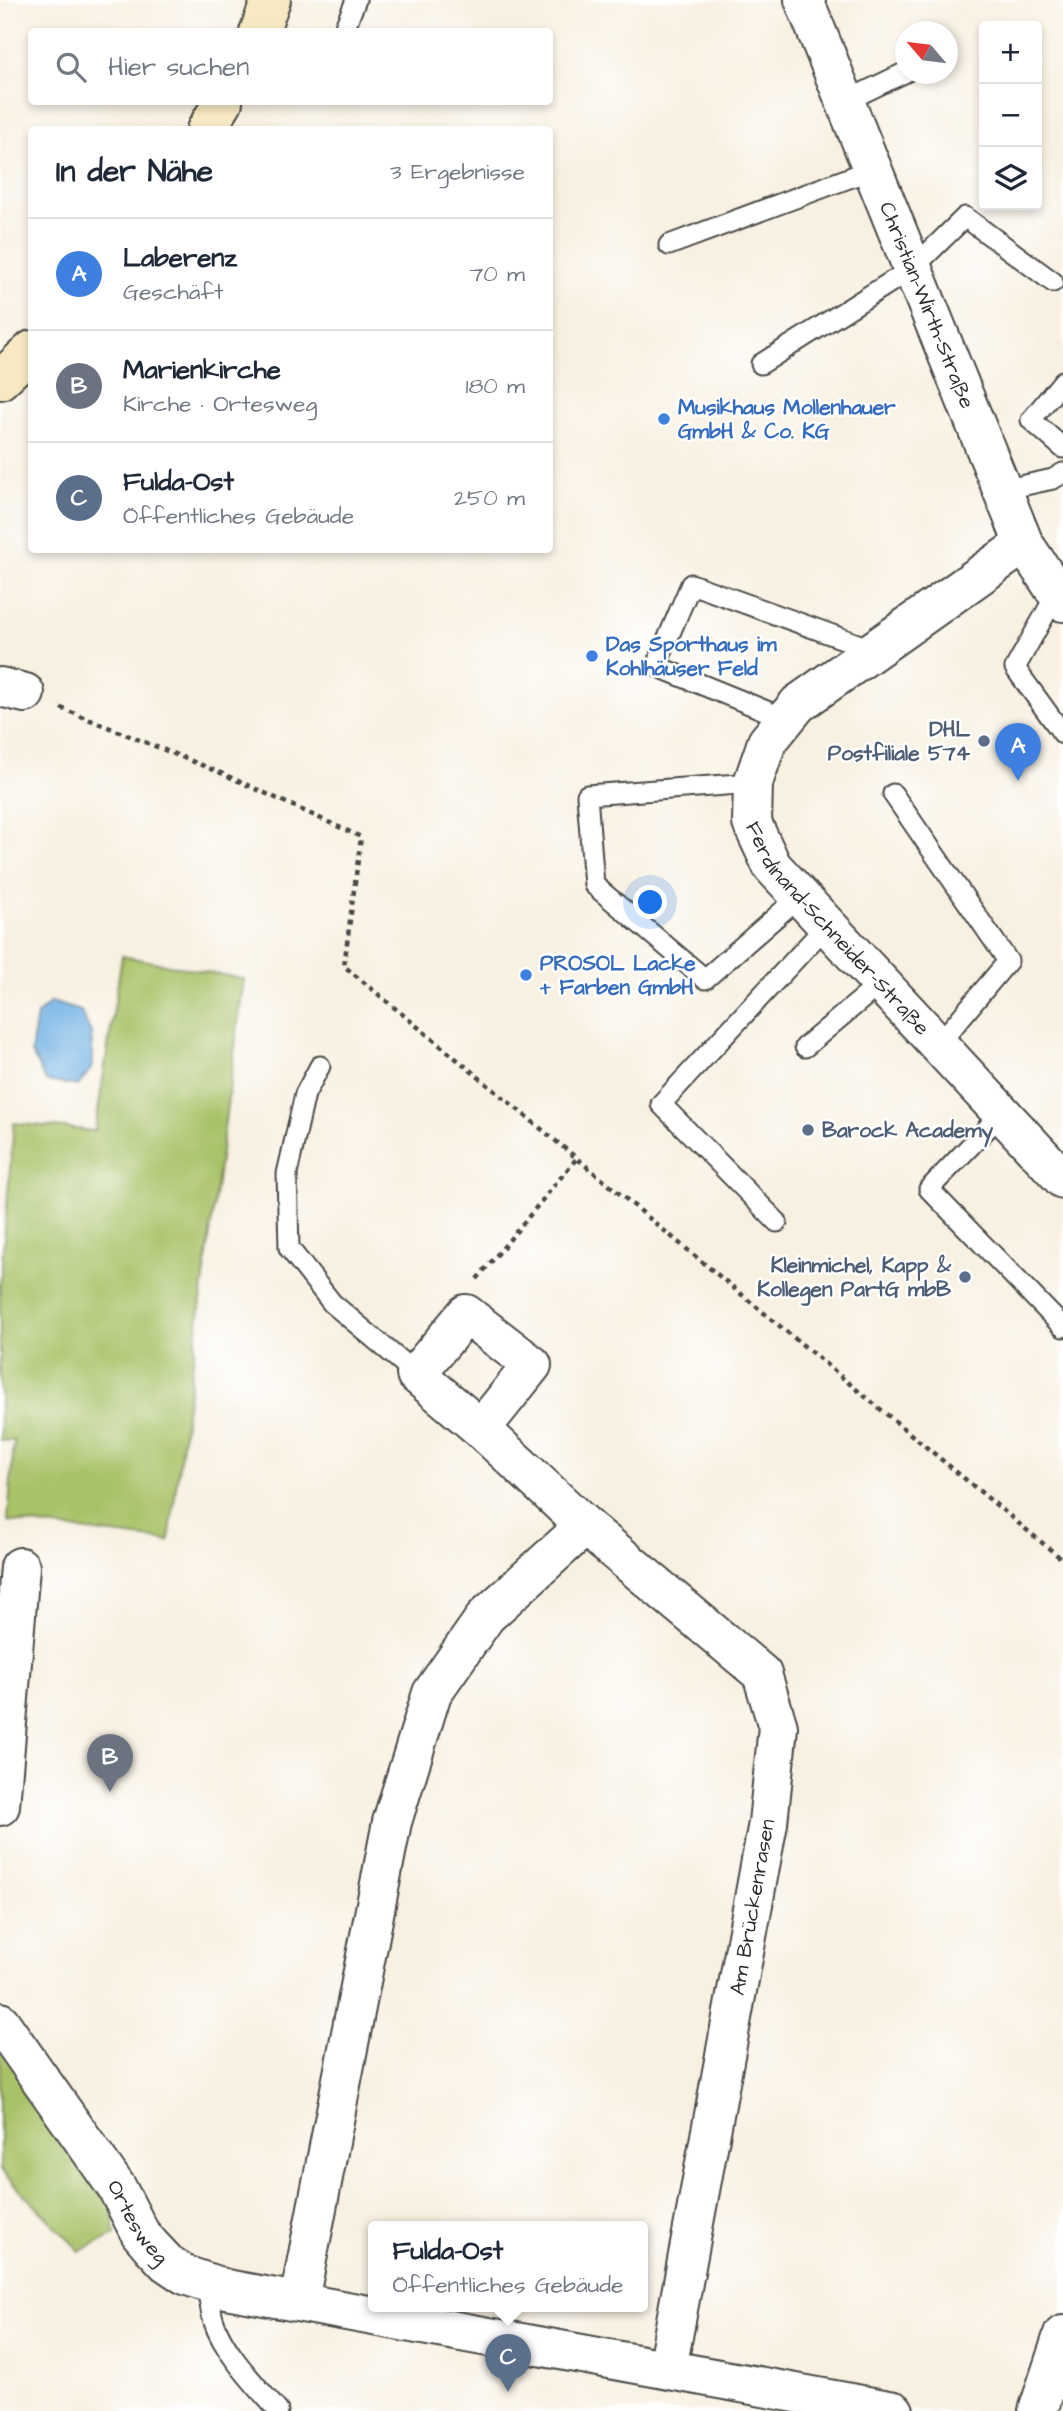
<!DOCTYPE html>
<html lang="de">
<meta charset="utf-8">
<style>
body{margin:0;font-family:"Architects Daughter",sans-serif;background:#f2f2f3;color:#1f2937}
.controls{position:absolute;right:21px;top:21px;display:grid;overflow:hidden;border-radius:7px;box-shadow:0 4px 10px #0003}
.controls button{width:63px;height:63px;display:grid;place-items:center;padding:0;border:0;border-bottom:2px solid #e0e1e3;background:#fff;color:#1f2937;font:35px sans-serif}
.compass{position:absolute;left:895px;top:21px;width:63px;height:63px;border-radius:50%;background:#fff;box-shadow:0 4px 10px #0003;rotate:298deg}
.you{position:absolute;left:651px;top:903px;width:24px;height:24px;margin:-18px;border:5px solid #fff;border-radius:50%;background:#1a73e8;box-shadow:0 0 0 10px #1a73e833}
.badge{display:grid;place-items:center;width:46px;height:46px;border-radius:50%;background:#d93025;color:#fff;font-size:23px;font-weight:700}
.pin{position:absolute;translate:-50% -58px;filter:drop-shadow(0 2px 4px #0008)}
.pin::after{content:'';position:absolute;top:37px;width:24px;height:21px;background:inherit;clip-path:polygon(0 0,100% 0,50% 100%)}
.popup{position:absolute;left:368px;top:2221px;width:280px;height:91px;box-sizing:border-box;display:grid;place-content:center;border-radius:7px;background:#fff;filter:drop-shadow(0 2px 5px #0005);font-size:23px;white-space:nowrap;color:#747a83}
.popup b{font-size:26px;color:#1f2937}
.popup::after{content:'';position:absolute;left:50%;top:100%;margin-left:-14px;border:14px solid transparent;border-top-color:#fff}
.list{margin:0;padding:0;list-style:none}
h2{display:flex;justify-content:space-between;align-items:center;height:91px;margin:0;padding:0 28px;font-size:30px}
h2 small{font-size:23px;font-weight:400;color:#747a83}
.list li{display:grid;grid-template-columns:46px 1fr auto;gap:21px;align-items:center;box-sizing:border-box;height:112px;padding:0 28px;border-top:2px solid #e0e1e3}
.list b{display:block;font-size:26px;white-space:nowrap}
.list p{margin:0;font-size:23px;white-space:nowrap;color:#747a83}
.list em{font-size:23px;font-style:normal;color:#747a83}
.icon{flex:none;width:38px;height:38px;fill:none;stroke:currentColor;stroke-width:2;stroke-linecap:round;stroke-linejoin:round}
.map{position:relative;flex:none;width:1063px;height:2411px;overflow:hidden}
.search{position:absolute;background:#fff;box-shadow:0 4px 10px #0003;left:28px;top:28px;width:525px;height:77px;display:flex;align-items:center;gap:18px;box-sizing:border-box;padding:0 24px;border-radius:7px;color:#747a83;font-size:26px}
.panel{position:absolute;background:#fff;box-shadow:0 4px 10px #0003;left:28px;top:126px;width:525px;height:427px;border-radius:7px}
.map>svg:first-child{display:block}
</style>
<div class="map">
<svg width="1063" height="2411" viewBox="0 0 1063 2411">
<rect width="100%" height="100%" fill="#fff"/>
<filter id="ink" filterUnits="userSpaceOnUse"><feTurbulence type="fractalNoise" baseFrequency=".0143" numOctaves="2"/><feDisplacementMap in="SourceGraphic" scale="14" xChannelSelector="R" yChannelSelector="G"/><feConvolveMatrix kernelMatrix="1 2 1 2 8 2 1 2 1" color-interpolation-filters="sRGB"/></filter>
<filter id="wash" filterUnits="userSpaceOnUse"><feTurbulence type="fractalNoise" baseFrequency=".00686" numOctaves="4" result="noise"/><feDisplacementMap in="SourceGraphic" scale="28" xChannelSelector="R" yChannelSelector="G"/><feGaussianBlur stdDeviation="1.57" result="paint"/><feColorMatrix in="noise" values="0 0 0 0 0 0 0 0 0 0 0 0 0 0 0 0 0 1.4 0 .05"/><feComposite in="paint" operator="in"/></filter>
<g filter="url(#wash)">
<rect width="100%" height="100%" fill="#f8f0e0"/>
<path fill="#a8c268" stroke="#6a764a" stroke-width="2" d="M122,956L244,979L169,1541L8,1521L14,1441L0,1440V1286L14,1123L95,1131Z
M0,2045L111,2193L115,2235L80,2251L0,2170Z"/>
<path fill="#6fb0e3" stroke="#4d6e87" stroke-width="2" d="M51,1002L81,1011L91,1033L93,1066L78,1086L46,1081L31,1052L37,1015Z"/>
</g>
<g filter="url(#ink)">
<g fill="none" stroke-linecap="round" stroke-linejoin="round">
<g stroke="#4a4946" stroke-width="23">
<path id="service" d="M343,32L356,0
M846,101L906,72
M669,245L873,169
M761,364L913,268L965,217L1053,282
M1063,381L1031,420L1063,448
M1002,490L1053,479L1063,473
M1057,593L1015,668L1063,734
M786,719L656,666L691,584L874,650
M753,783L587,795L594,885L705,979L800,896
M893,794L1008,961L938,1045
M805,1047L881,983
M320,1066L305,1094L287,1174L289,1248L332,1303L416,1374
M1002,1113L929,1189L1063,1327
M777,1222L661,1104L827,925
M207,2284C209,2297 210,2310 214,2322C224,2353 257,2386 278,2411"/>
</g>
<g stroke="#4a4946" stroke-width="42">
<g id="minor">
<path id="s1" d="M804,0L1024,544L1063,602"/>
<path id="s2" d="M1024,544L798,704L767,742L753,783L752,823L772,866L1063,1179"/>
<path d="M0,687L25,693"/>
<path d="M481,1429L532,1365L466,1314L416,1374L481,1429L585,1526L762,1674L778,1727L768,1823L667,2369"/>
<path d="M0,1806L20,1567"/>
<path id="s3" d="M0,2022L117,2188L140,2233L151,2246L167,2263L185,2275L226,2289L894,2411"/>
<path d="M299,2301L392,1822L432,1693L486,1616L585,1526"/>
<path d="M1038,2411L1063,2335"/>
</g>
</g>
<g stroke="#4a4946" stroke-width="42">
<path id="secondary" d="M259,32L271,0
M206,130L223,102
M0,380L32,350"/>
</g>
<path stroke="#4a4946" stroke-width="4.5" stroke-dasharray="5 5" stroke-linecap="butt" d="M61,708L221,773L361,837L344,966L1063,1560
M477,1279L577,1158"/>
<use href="#service" stroke="#fff" stroke-width="19"/>
<use href="#minor" stroke="#fff" stroke-width="38"/>
<use href="#secondary" stroke="#f6e9c3" stroke-width="38"/>
</g>
</g>
<g fill="#3f7fe0" stroke="#fff" stroke-width="2.5">
<circle cx="664" cy="419" r="7"/>
<circle cx="592" cy="656" r="7"/>
<circle cx="526" cy="975" r="7"/>
</g>
<g fill="#5c6f8a" stroke="#fff" stroke-width="2.5">
<circle cx="984" cy="741" r="7"/>
<circle cx="808" cy="1130" r="7"/>
<circle cx="965" cy="1277" r="7"/>
</g>
<g text-anchor="middle" stroke-width="5" stroke-linejoin="round" paint-order="stroke">
<g font-size="21" fill="#2b2b2b" stroke="#fff">
<text dy="7" stroke="none"><textPath href="#s1" startOffset="329">Christian-Wirth-Straße</textPath></text>
<text dy="7" stroke="none"><textPath href="#s2" startOffset="546">Ferdinand-Schneider-Straße</textPath></text>
<text transform="translate(752 1907) rotate(-80)" y="7">Am Brückenrasen</text>
<text dy="7" stroke="none"><textPath href="#s3" startOffset="243">Ortesweg</textPath></text>
</g>
<g font-size="21" font-weight="bold" fill="#366cbe" stroke="#fff" text-anchor="start">
<text x="678" y="414">Musikhaus Mollenhauer<tspan x="678" dy="24">GmbH &amp; Co. KG</tspan></text>
<text x="606" y="651">Das Sporthaus im<tspan x="606" dy="24">Kohlhäuser Feld</tspan></text>
<text x="540" y="970">PROSOL Lacke<tspan x="540" dy="24">+ Farben GmbH</tspan></text>
</g>
<g font-size="21" font-weight="bold" fill="#4e5e75" stroke="#fff" text-anchor="end">
<text x="970" y="736">DHL<tspan x="970" dy="24">Postfiliale 574</tspan></text>
<text x="822" y="1137" text-anchor="start">Barock Academy</text>
<text x="951" y="1272">Kleinmichel, Kapp &amp;<tspan x="951" dy="24">Kollegen PartG mbB</tspan></text>
</g>
</g>
</svg>
<div class="controls">
<button>+</button>
<button>−</button>
<button><svg class="icon" aria-label="layers" viewBox="0 0 24 24"><path d="M12 4l9 5-9 5-9-5zM3 14l9 5 9-5"/></svg></button>
</div>
<svg class="compass" viewBox="-18 -18 36 36"><path d="M0-13l5 13h-10z" fill="#e53935"/><path d="M0 13l5-13h-10z" fill="#747a83"/></svg>
<div class="you"></div>
<div class="pin badge" style="left:1018px;top:781px;background:#3f7fe0">A</div>
<div class="pin badge" style="left:110px;top:1792px;background:#6b7280">B</div>
<div class="pin badge" style="left:508px;top:2392px;background:#5c6f8a">C</div>
<div class="popup"><b>Fulda-Ost</b>Öffentliches Gebäude</div>
<div class="search"><svg class="icon" aria-label="search" viewBox="0 0 24 24"><circle cx="10" cy="10" r="6"/><path d="M15 15l6 6"/></svg>Hier suchen</div>
<section class="panel">
<h2>In der Nähe<small>3 Ergebnisse</small></h2>
<ul class="list">
<li><span class="badge" style="background:#3f7fe0">A</span><div><b>Laberenz</b><p>Geschäft</p></div><em>70 m</em></li>
<li><span class="badge" style="background:#6b7280">B</span><div><b>Marienkirche</b><p>Kirche · Ortesweg</p></div><em>180 m</em></li>
<li><span class="badge" style="background:#5c6f8a">C</span><div><b>Fulda-Ost</b><p>Öffentliches Gebäude</p></div><em>250 m</em></li>
</ul>
</section>
</div>
